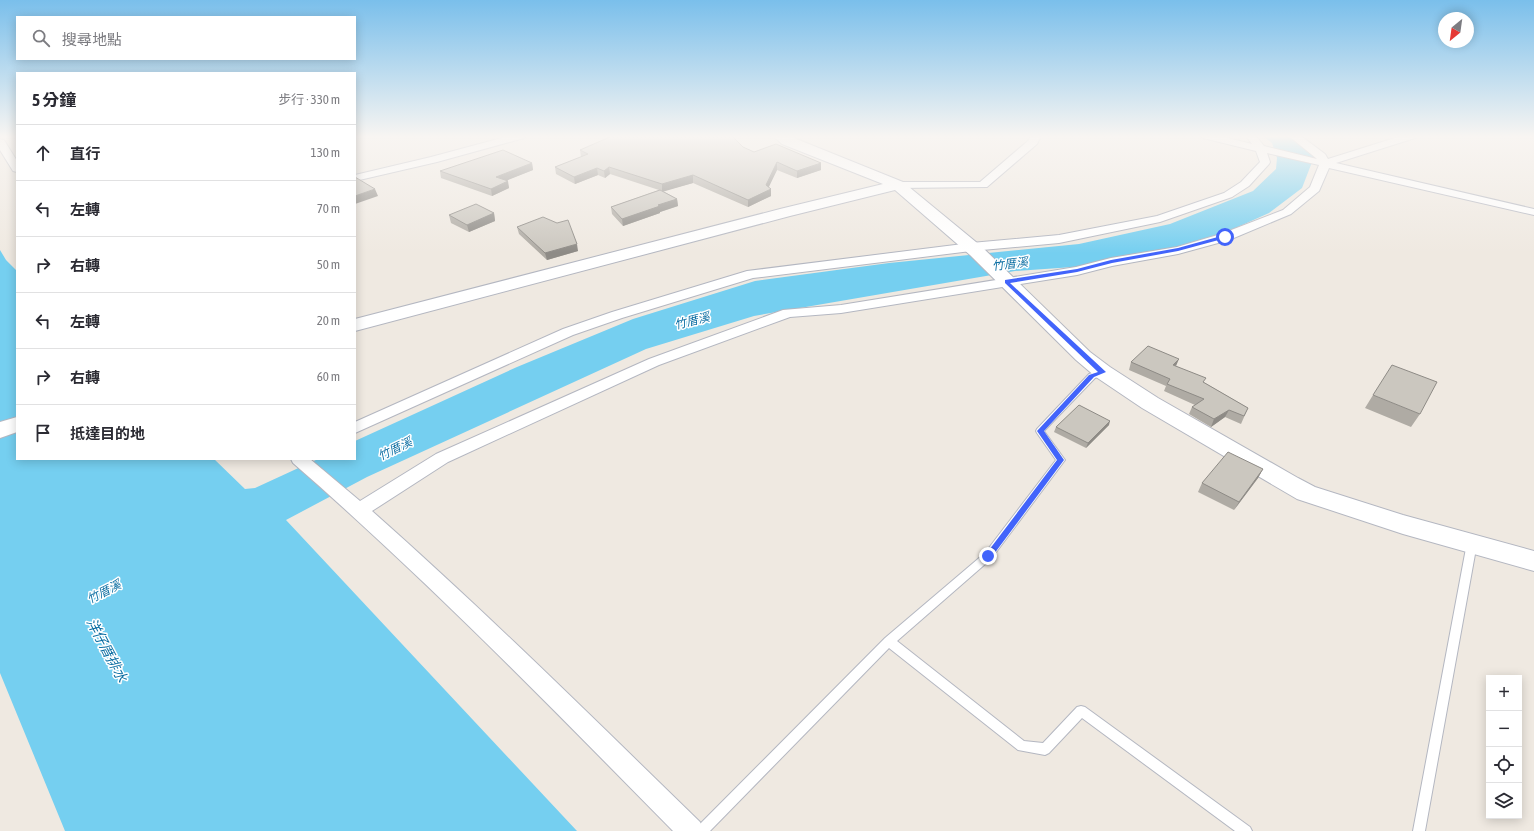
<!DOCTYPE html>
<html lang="zh-TW">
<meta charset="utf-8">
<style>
body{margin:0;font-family:"Asap Condensed","Noto Sans TC",sans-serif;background:#f7f7f7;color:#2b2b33}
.controls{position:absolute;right:12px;bottom:12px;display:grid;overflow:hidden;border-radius:0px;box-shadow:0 2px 10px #0003}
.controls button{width:36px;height:36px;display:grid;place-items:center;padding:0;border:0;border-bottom:1px solid #e1e1e2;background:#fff;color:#2b2b33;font:20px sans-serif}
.compass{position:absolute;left:1438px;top:12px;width:36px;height:36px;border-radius:50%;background:#fff;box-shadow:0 2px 10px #0003;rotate:209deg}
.stop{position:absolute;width:12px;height:12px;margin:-9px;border:3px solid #4264fb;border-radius:50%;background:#fff}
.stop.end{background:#4264fb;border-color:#fff;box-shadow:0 1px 4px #0008}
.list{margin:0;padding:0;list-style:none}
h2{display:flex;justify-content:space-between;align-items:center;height:52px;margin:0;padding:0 16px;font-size:17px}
h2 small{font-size:13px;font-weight:400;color:#7c7c81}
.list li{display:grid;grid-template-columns:26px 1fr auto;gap:12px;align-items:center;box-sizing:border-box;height:56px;padding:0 16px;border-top:1px solid #e1e1e2}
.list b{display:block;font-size:15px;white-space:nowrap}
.list em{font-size:13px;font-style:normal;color:#7c7c81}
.icon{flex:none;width:22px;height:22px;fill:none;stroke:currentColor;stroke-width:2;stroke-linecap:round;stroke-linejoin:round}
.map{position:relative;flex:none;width:1534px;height:831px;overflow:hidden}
.search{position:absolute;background:#fff;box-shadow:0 2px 10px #0003;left:16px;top:16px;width:340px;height:44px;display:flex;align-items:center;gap:10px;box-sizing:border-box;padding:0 14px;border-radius:0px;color:#7c7c81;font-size:15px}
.panel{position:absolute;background:#fff;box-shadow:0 2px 10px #0003;left:16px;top:72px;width:340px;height:388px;border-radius:0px}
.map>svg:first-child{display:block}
</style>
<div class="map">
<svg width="1534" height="831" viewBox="0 0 1534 831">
<rect width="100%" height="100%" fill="#efe9e1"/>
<path fill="#75cff0" d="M1263,136H1289L1314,157L1302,188L1269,213L1211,239L1163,251L1088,266L1015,271L754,316L646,349L367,477L286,520L577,831H65L0,673V250L6,260L17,271V459H214L245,489L255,488L318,459H355V441L517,367L633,319L755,281L889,263L1079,244L1170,224L1253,191L1276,169L1277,158L1272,143Z"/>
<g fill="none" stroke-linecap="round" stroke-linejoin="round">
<g stroke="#b4b7c1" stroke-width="2">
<path id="lane" d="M1103,370L1107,372L1106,374L1095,378L1044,431L1065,460L991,559L897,641L1024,741L1043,743L1077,707L1081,706L1085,707L1250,827L1252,831H1235L1082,718L1049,753L1045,755L1018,750L889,648L710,831H695L697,827L885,638L985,553L1056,460L1037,433L1036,431L1037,429L1089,374Z
M1472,539L1475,540L1477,543L1425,831H1413L1467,543L1469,540Z"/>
</g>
<g stroke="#b4b7c1" stroke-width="2">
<path id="street" d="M509,136H526L524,138L437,162L355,181V175L431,157Z
M1031,136H1041L1037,144L987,187L898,188L893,185L898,182H980L1029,140Z
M1201,136H1220L1252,144L1246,136H1256L1264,146L1317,159L1289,136H1301L1325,154L1328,159L1401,136H1417L1415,138L1336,163L1534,209V215L1329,168L1319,191L1291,214L1229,240L1178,254L1112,266L1077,275L841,313L790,317L659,365L448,462L372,511C485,611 592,717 700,822L704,831H673C549,705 426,579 293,463L291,459H310L360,501L436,454L649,359L783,310L841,305L1076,267L1111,258L1177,247L1221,234L1283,210L1310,187L1319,165L1267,153L1270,162L1269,164L1249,186L1232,197L1160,222L1059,243L971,251L753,278L622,318L573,335L355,433V422L563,329L612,312L747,271L971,243L1059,235L1157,216L1224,193L1241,182L1260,162L1256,151L1203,138Z
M0,139L4,140L17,161V172L13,171L0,150Z"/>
</g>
<g stroke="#b4b7c1" stroke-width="2">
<path id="secondary" d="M773,136H789L903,182L982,247L1090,352L1110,367L1158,398L1298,478L1315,487L1403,515L1534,551V571L1403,534L1297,499L1142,408L1096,377L1076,360L970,255L895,190L790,216L355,331V319L780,209L883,184L782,144Z
M17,417V432L0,438V422Z"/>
</g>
<use href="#lane" fill="#fff" fill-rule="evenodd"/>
<use href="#street" fill="#fff" fill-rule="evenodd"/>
<use href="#secondary" fill="#fff" fill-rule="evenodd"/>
</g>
<path fill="#afaba4" d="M743,147L754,152L821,163V170L797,178L777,170L768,187L771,189V196L748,207L693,183L663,191L677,199L678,206L660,212V213L623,226L612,214L611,207L659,190L610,174L605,178L598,175L575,184L556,174L555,167L581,157L580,150Z
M532,163L533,170L507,180L509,188L492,196L441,178L440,171Z
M494,213L495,221L469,232L451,223L449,215Z
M557,223L578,251L547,260L519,234L517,227Z
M1131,362L1176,366L1248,408L1241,424L1225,417L1211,427L1189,414L1192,407L1195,405L1164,391L1166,386L1129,370Z
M1373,395L1420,414L1411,427L1365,408Z
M1109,425L1086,448L1054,432L1056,427Z
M1263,469L1258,478L1234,510L1198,492L1202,483Z"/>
<path fill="#8e8b86" d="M777,162V170L767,191L771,189V196L748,207V200L766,185Z
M532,163L533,170L498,184L496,177Z
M821,163V170L797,178V171Z
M609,167L610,174L605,178L604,171Z
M597,168L598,175L575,184L574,177Z
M693,175V183L662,192V184Z
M508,181L509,188L492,196L491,189Z
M375,189L378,196L355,204V196Z
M677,199L678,206L660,212V213L623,226L622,219L658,205Z
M494,213L495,221L469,232L467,225Z
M577,244L578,251L547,260L545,253Z
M1179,359L1176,366L1173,365Z
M1229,410L1225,417L1211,427L1214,419Z
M1110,421L1109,425L1086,448L1088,443Z
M1263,469L1258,478L1234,510L1239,502Z"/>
<path fill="#cbc7bf" stroke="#8e8b86" d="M612,136H732L743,147L754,152L776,144L821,163L797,171L777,162L766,185L771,189L748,200L693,175L662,184L609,167L604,171L597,168L574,177L555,167L588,154L580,150Z
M503,150L532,163L496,177L508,181L491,189L440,171Z
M355,177L375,189L355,196Z
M660,190L677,199L658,205L660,206L622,219L611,207Z
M476,204L494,213L467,225L449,215Z
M543,217L557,223L568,220L577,244L545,253L517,227Z
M1148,346L1179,359L1173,365L1206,378L1203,382L1248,408L1244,416L1229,410L1214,419L1192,407L1204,399L1167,384L1170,379L1131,362Z
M1392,365L1437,382L1420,414L1373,395Z
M1079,405L1110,421L1088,443L1056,427Z
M1228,452L1263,469L1239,502L1202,483Z"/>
<linearGradient id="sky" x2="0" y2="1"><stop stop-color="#7abfeb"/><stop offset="0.54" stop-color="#f8f5f2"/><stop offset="1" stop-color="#f8f5f2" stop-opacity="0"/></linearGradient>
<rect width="1534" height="253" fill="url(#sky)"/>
<path fill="#4264fb" d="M1225,235L1226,238L1178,251L1112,263L1077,272L1010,283L1106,372L1094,377L1044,431L1064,460L991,558H986V554L1057,460L1037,431L1089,375L1098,372L1005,283V280L1077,269L1111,260L1178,248Z"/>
<g text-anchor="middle" stroke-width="3" stroke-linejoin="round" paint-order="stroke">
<g font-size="12" font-style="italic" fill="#0d6fa3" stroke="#fff">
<text transform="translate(1010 264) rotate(-7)" y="4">竹厝溪</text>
<text transform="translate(692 321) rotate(-14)" y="4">竹厝溪</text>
<text transform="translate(395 449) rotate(-26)" y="4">竹厝溪</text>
<text transform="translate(104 592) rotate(-27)" y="4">竹厝溪</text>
</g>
<g font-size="14" font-style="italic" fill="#0d6fa3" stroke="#fff">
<text transform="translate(107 650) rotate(62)" y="5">洋仔厝排水</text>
</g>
</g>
</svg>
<div class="controls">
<button>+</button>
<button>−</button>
<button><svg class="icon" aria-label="locate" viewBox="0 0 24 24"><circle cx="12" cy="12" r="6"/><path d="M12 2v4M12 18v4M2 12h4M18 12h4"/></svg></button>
<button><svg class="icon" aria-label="layers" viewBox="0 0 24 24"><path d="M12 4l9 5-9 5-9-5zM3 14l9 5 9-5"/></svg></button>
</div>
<svg class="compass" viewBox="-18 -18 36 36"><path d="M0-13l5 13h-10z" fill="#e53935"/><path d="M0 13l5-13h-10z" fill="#7c7c81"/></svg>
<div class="stop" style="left:1225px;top:237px"></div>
<div class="stop end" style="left:988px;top:556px"></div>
<div class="search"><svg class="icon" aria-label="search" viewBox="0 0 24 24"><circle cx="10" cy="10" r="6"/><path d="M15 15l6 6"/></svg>搜尋地點</div>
<section class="panel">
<h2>5 分鐘<small>步行 · 330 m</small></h2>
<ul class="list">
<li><svg class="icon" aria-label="ahead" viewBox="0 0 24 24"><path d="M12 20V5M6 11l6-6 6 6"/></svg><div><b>直行</b></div><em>130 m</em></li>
<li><svg class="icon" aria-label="left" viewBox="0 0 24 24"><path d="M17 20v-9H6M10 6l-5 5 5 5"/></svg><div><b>左轉</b></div><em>70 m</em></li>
<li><svg class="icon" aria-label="right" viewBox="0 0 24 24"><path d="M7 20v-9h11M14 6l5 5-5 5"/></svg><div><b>右轉</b></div><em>50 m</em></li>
<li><svg class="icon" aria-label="left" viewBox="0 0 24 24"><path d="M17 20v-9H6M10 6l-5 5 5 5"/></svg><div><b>左轉</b></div><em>20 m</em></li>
<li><svg class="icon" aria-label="right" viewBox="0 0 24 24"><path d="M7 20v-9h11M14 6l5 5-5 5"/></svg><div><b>右轉</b></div><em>60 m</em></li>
<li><svg class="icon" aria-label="arrive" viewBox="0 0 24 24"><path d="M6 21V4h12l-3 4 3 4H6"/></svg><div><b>抵達目的地</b></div></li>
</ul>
</section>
</div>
